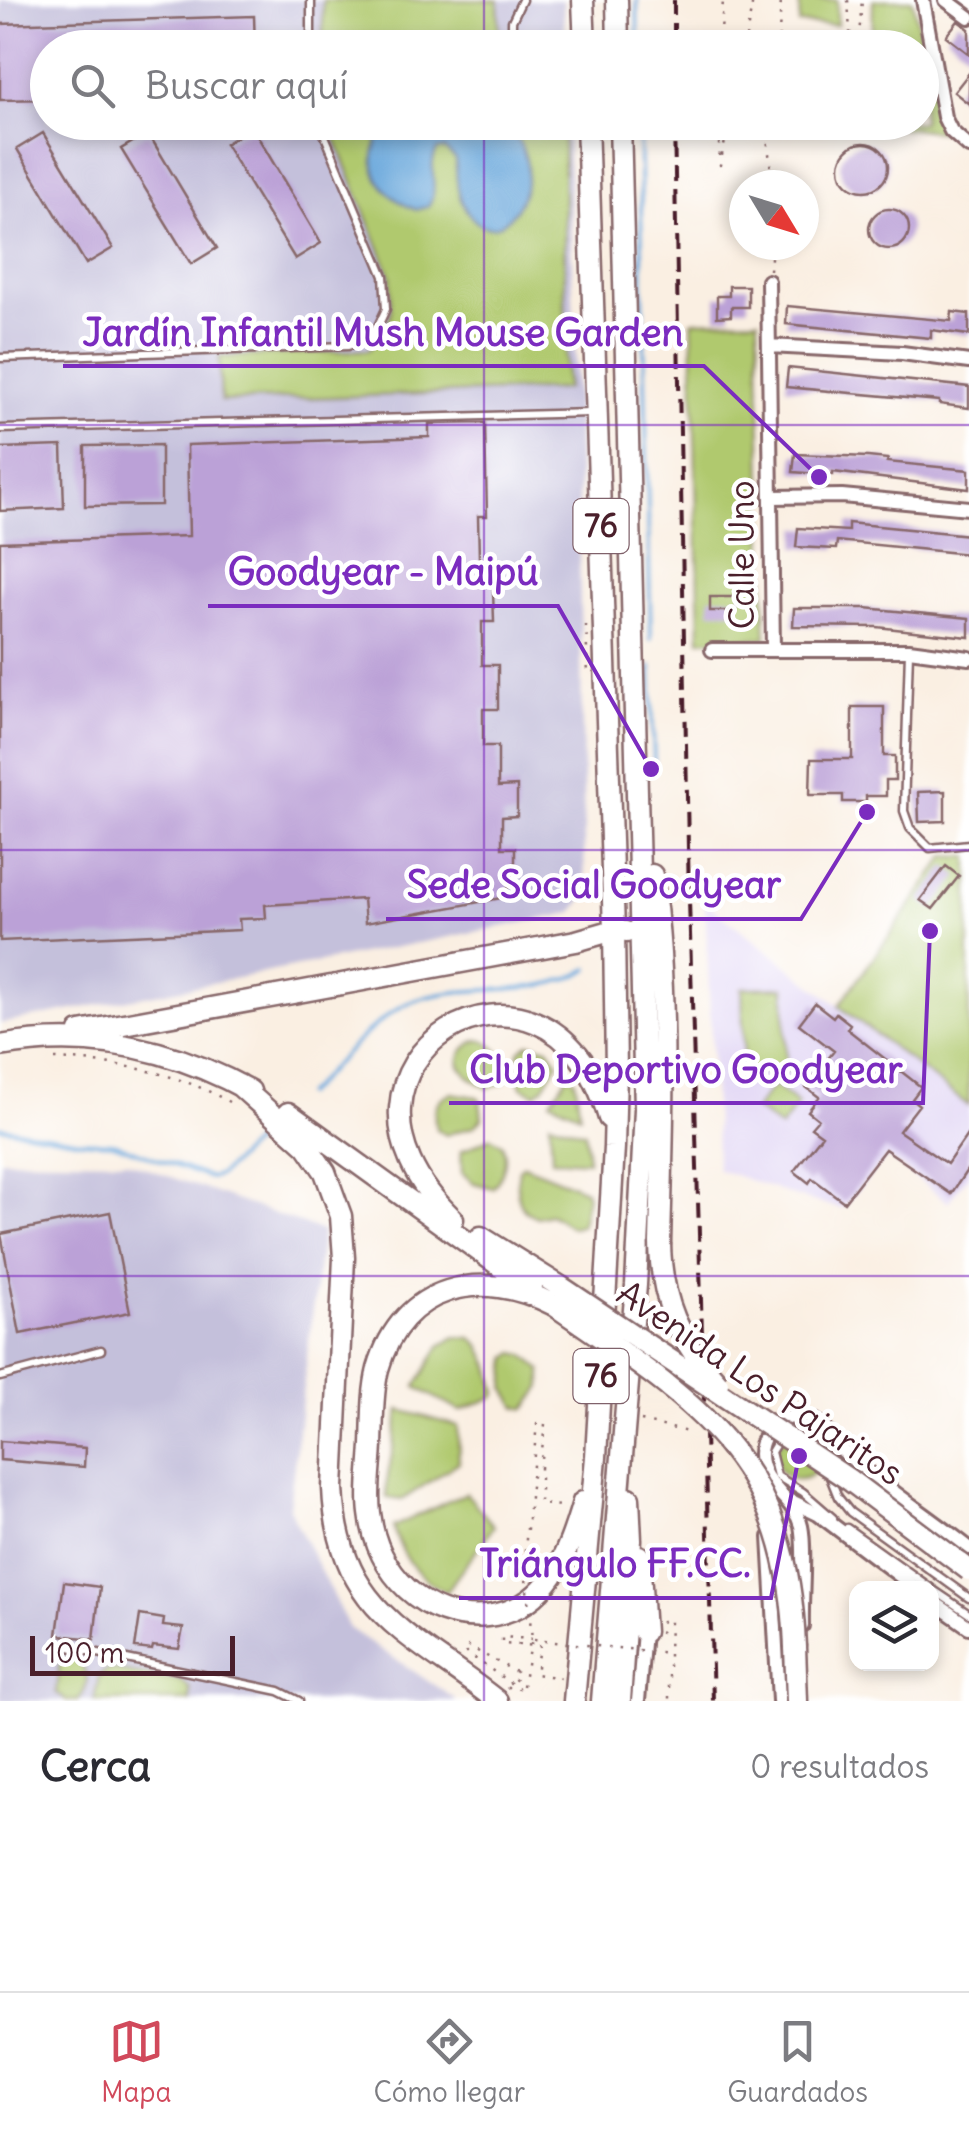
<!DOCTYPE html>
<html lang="es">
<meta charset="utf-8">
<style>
body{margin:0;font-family:Delius,sans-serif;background:#f2f2f3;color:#2b2b33}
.controls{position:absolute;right:30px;bottom:30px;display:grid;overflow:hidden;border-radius:20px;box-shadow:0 5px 15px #0003}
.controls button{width:90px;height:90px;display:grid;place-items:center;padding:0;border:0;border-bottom:2px solid #e1e1e2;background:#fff;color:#2b2b33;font:50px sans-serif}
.compass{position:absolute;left:729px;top:170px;width:90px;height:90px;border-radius:50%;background:#fff;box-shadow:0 5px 15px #0003;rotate:128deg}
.scale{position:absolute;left:30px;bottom:25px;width:205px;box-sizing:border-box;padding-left:10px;border:5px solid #4a1f2b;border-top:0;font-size:28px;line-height:35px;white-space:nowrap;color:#4a1f2b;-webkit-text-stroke:8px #fff;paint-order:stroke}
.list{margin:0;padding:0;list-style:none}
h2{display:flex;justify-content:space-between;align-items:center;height:130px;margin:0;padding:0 40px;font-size:42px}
h2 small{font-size:32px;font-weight:400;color:#7c7c81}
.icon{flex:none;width:55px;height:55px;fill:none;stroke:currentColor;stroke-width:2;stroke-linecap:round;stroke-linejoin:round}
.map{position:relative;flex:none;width:969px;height:1701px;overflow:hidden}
.search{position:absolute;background:#fff;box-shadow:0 5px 15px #0003;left:30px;right:30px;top:30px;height:110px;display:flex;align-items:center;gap:25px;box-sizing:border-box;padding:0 35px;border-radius:55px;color:#7c7c81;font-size:38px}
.sheet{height:290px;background:#fff}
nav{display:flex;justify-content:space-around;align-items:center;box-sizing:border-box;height:140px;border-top:2px solid #e1e1e2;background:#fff;font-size:28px;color:#7c7c81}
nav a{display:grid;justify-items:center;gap:5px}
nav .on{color:#d1495b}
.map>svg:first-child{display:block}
</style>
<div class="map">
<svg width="969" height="1701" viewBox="0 0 969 1701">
<rect width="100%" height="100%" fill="#fff"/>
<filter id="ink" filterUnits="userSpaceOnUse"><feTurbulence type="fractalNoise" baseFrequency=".01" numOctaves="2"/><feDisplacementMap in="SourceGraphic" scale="20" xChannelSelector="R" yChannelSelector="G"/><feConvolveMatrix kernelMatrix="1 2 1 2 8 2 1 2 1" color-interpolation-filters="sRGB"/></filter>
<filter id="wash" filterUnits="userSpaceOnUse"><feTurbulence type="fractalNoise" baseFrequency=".0048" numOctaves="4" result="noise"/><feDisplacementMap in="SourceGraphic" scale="40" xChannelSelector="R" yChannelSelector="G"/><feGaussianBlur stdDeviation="2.25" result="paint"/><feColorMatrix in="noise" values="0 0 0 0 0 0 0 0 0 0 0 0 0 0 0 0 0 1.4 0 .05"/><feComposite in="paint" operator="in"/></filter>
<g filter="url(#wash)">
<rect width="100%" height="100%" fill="#faefe2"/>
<path fill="#e0d4f4" d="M705,902L969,1106V1175L948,1202L887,1157L842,1209L797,1197L717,1169Z"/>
<path fill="#c4c0db" d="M0,0H563L565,47L48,48V122L567,123L577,413L585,896L573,913L0,1024Z
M0,1159L126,1161L322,1231L289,1508L349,1628L458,1701H0Z"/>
<path fill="#b0c96e" stroke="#7d744c" stroke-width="2.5" d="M323,0H498L500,47L323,48Z
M800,0H837V25L799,24Z
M873,0H913L940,131L839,123L922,122V48L868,47L872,37Z
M329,123H563L566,389L221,401L219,357L368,350L385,335L391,311V276Z
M758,319L766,638L700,640L692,321Z
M946,856L969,857V1106L839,1006Z
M785,987L786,1071H744L742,988Z
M479,1040C499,1041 502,1060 508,1077L503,1083L487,1088L469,1077L460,1066C457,1054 467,1044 479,1040Z
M529,1043L548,1048L558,1062L543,1088L535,1094L522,1087L518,1072L519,1051Z
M568,1075L575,1079L580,1114L551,1101Z
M773,1085L798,1104L780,1128L755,1109Z
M451,1093L477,1097L480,1100L482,1118L475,1126L446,1135L436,1129C433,1112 434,1099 451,1093Z
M550,1122L585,1132L588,1161L552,1159Z
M491,1137L502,1144C509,1159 503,1175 493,1188L474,1183L462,1173L461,1151Z
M524,1165L585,1190L587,1196L581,1225L571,1227L550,1214L537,1217C514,1209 516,1189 519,1169Z
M455,1337L472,1338L481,1347L490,1366L497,1393L494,1397L460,1411L416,1387L440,1346Z
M515,1353L524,1355L542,1370V1387L526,1409L517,1407L505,1388L508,1358Z
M400,1410L458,1426L459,1462L402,1500L387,1498L386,1486Z
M775 1456a23 23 0 1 1 46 0a23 23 0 1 1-46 0Z
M466,1493L494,1526L446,1592C418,1578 401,1557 393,1527Z
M72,1658C90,1668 91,1685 78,1701H66L56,1692L59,1666L65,1659Z
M108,1669L182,1681L190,1689V1701H94L99,1676Z"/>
<path fill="#69a7db" stroke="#5a6383" stroke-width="2.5" d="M381,123H507C515,135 525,149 527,165C531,204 491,259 463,204C456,191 457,173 455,158L444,149L437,150C426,168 441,187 428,206L417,210C395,203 370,181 374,155C376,144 380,134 381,123Z"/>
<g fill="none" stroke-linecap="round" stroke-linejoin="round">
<path stroke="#69a7db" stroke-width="4" d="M637,0L638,48
M639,122L651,639
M651,667L654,761
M305,1095C331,1070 377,1016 409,1003C463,980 535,1001 589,969
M0,1127L81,1141L113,1143L210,1178L220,1175L262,1135"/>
</g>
<g id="blocks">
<path fill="#bba1d7" d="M254,16L255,48H48V99L0,100V24Z
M958,21L969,29V54L946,36Z
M969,73V104L954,92Z
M252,127L321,243L295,259L225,144Z
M43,133L113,248L86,264L17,149Z
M148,133L217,248L191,264L121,149Z
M840 167a24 24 0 1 1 48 0a24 24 0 1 1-48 0Z
M869 229a20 20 0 1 1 40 0a20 20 0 1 1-40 0Z
M729,286H748V307H731V316L717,317V296H729Z
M787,306L951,321L952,312L969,314V335L931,330V338L786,324Z
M788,368L969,387V408L939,404V401L786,387Z
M485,423L487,516H478L479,559H492L494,622H482V665H498V709H483V746H498V787L517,786V816L502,817V848H515V875L502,898L365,923L363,899L265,905L266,918L239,919L240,930L0,941V542L189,536L187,445L429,437V424Z
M161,445V505L85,506V446Z
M62,446L64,508L0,511V448Z
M795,454L868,457L888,459L887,462L969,470V489L833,472V475L793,472Z
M848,523L969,535V554L837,541L836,549L796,547L798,528L848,531Z
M710,597H736V611H710Z
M794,608H865L969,618V637L877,627L793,626Z
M852,707H884V756H895V780H886V796H866V802H843V795H810L811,759H852Z
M945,791V821L919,822L918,792Z
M946,866L959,876L933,909L920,900Z
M815,1003L833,1017L836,1013L850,1024L847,1029L921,1087L912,1099L919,1105L899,1131L947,1164L969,1132V1167L951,1194L885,1149L844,1202L812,1178L809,1183L794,1171L822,1135L811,1127L818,1119L808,1111L819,1097L806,1087L834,1051L799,1024Z
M110,1212L130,1312L20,1334L1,1234Z
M0,1441L85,1448L84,1467L0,1460Z
M64,1582L100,1587L94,1639L57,1635Z
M140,1615L164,1619L163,1626L183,1628L179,1649L153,1646L152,1650L135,1648Z"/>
</g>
</g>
<g filter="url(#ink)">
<use href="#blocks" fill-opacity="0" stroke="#88686b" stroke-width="2.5"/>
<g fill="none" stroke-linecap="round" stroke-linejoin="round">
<g stroke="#88686b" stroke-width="11">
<path id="service" d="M311,0V48
M512,32V21L522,0
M0,358L348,346L373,337L386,309L384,276L319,122
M0,429L591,413
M909,651L904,811L910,828L930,848L969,844
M0,1377L101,1350
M826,1459L817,1435L799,1428L783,1432L771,1452L777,1476L803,1492L833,1518
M828,1472L838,1497L850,1512L969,1598
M847,1528L931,1588
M932,1589L969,1614
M60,1645L279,1691L299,1701"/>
</g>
<g stroke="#88686b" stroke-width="18">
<path id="minor" d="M923,0L944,117L951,131L969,147
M946,0L969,17
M768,281L773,648
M769,346L902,353L969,362
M772,497L842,496L969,508
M712,650H909L969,658
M791,1501L818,1514L916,1588
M770,1537L779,1701
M932,1601L969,1627
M802,1626C801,1599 806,1548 801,1526C794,1497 760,1486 760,1454C760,1428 791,1407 815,1421C827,1427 832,1440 841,1449C880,1485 927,1515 969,1548
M638,1701L644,1632"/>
</g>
<g stroke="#88686b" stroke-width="25">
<path id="primary" d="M583,0L585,48
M617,0L618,48
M652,875C669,996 663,1121 660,1243
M80,1032L576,941L614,930L626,932
M0,1046C89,1030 171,1047 250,1091
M239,1085L307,1146L325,1172L341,1216L344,1258L333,1488C338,1613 412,1633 497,1701
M288,1113L532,1289
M453,1219C290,1063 548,906 609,1118
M481,1237L561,1287
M554,1305C482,1267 402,1284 378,1369C372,1393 373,1420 372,1445C371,1467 367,1491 370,1513C376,1573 425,1622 487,1616C549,1609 568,1553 583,1502
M639,1556L644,1632
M795,1647L797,1701
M574,1701L596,1457L614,1147L616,1072L614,930L587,122
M602,1701L636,1285L645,1109L620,122
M620,1701L631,1540L629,1498"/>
</g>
<path stroke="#88686b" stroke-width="2.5" stroke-dasharray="2.5 8" stroke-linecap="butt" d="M848,0L851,48
M720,48L723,0
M744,48L753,0
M778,48L781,0
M858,48L862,0
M718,122L720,165L729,122
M765,122L773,185
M770,270L772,245
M586,625L588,676
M55,1059C118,1062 180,1072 234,1105
M641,1421L692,1433
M540,1467V1504L562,1506
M660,1633L662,1621H670L669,1653
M532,1639L502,1637V1644L540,1646L536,1674L561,1678
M507,1688L519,1676L516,1672"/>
<use href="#service" stroke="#fff" stroke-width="6"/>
<use href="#minor" stroke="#fff" stroke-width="12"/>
<use href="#primary" stroke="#fff" stroke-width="20"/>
<path stroke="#4a1f2b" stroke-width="4" stroke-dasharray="15 8" stroke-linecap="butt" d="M674,0V48
M674,122L689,900L713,1701"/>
<g stroke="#88686b" stroke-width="25" stroke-linecap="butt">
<path id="primary-bridge" d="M660,1243C661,1300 679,1341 718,1383
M561,1287L848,1479L969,1570
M554,1305C697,1404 788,1455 795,1647"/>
</g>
<path stroke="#88686b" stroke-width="2.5" stroke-dasharray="2.5 8" stroke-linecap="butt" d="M534,1640L669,1653V1701
M516,1672L468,1646L464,1651L522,1691L532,1639L524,1560L537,1423L545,1424L540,1467"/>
<use href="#primary-bridge" stroke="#fff" stroke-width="20"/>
</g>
</g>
<path fill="none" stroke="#7b2cbf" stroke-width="2.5" stroke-opacity="0.55" d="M484,0V48M484,122V1701M0,425H969M0,850H969M0,1276H969"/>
<g text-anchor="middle" stroke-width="9" stroke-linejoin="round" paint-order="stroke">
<g fill="#fff" stroke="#80626b" stroke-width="2.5">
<rect x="573.5" y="499" width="55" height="54" rx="8"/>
<rect x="573.5" y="1349" width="55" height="54" rx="8"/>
</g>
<g font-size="32" font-weight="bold" fill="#4a1f2b">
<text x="601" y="537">76</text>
<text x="601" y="1387">76</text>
</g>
<g font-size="35" fill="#4a1f2b" stroke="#fff">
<text transform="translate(742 555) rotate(-90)" y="12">Calle Uno</text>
<text transform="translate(760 1383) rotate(34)" y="12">Avenida Los Pajaritos</text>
</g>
</g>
<path fill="none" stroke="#7b2cbf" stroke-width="4" d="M819 477L704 366H63M651 769L558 606H208M867 812L801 919H386M930 931L923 1103H449M799 1456L771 1598H459"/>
<g fill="#7b2cbf" stroke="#fff" stroke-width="4">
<circle cx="819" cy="477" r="10"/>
<circle cx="651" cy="769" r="10"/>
<circle cx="867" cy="812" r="10"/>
<circle cx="930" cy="931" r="10"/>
<circle cx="799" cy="1456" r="10"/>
</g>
<g font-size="38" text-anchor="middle" font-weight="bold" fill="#7b2cbf" stroke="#fff" stroke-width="9" stroke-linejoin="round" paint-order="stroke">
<text x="383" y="346">Jardín Infantil Mush Mouse Garden</text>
<text x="383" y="585">Goodyear - Maipú</text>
<text x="594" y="898">Sede Social Goodyear</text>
<text x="686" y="1083">Club Deportivo Goodyear</text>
<text x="615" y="1577">Triángulo FF.CC.</text>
</g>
</svg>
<div class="controls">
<button><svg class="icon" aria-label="layers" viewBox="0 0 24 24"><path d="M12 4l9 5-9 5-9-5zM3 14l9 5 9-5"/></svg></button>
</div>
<svg class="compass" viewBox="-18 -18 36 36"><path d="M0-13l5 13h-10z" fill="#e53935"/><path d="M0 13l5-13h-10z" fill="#7c7c81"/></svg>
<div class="scale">100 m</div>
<div class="search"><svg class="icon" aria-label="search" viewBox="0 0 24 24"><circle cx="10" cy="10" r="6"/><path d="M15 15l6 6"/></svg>Buscar aquí</div>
</div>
<section class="sheet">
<h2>Cerca<small>0 resultados</small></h2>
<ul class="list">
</ul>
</section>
<nav>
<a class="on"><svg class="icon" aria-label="map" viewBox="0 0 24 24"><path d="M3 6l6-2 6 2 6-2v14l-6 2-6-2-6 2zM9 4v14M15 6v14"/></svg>Mapa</a>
<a><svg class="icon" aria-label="directions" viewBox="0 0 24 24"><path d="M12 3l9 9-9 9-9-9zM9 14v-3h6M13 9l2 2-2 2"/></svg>Cómo llegar</a>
<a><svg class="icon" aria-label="saved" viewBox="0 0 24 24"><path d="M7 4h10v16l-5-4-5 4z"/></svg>Guardados</a>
</nav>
